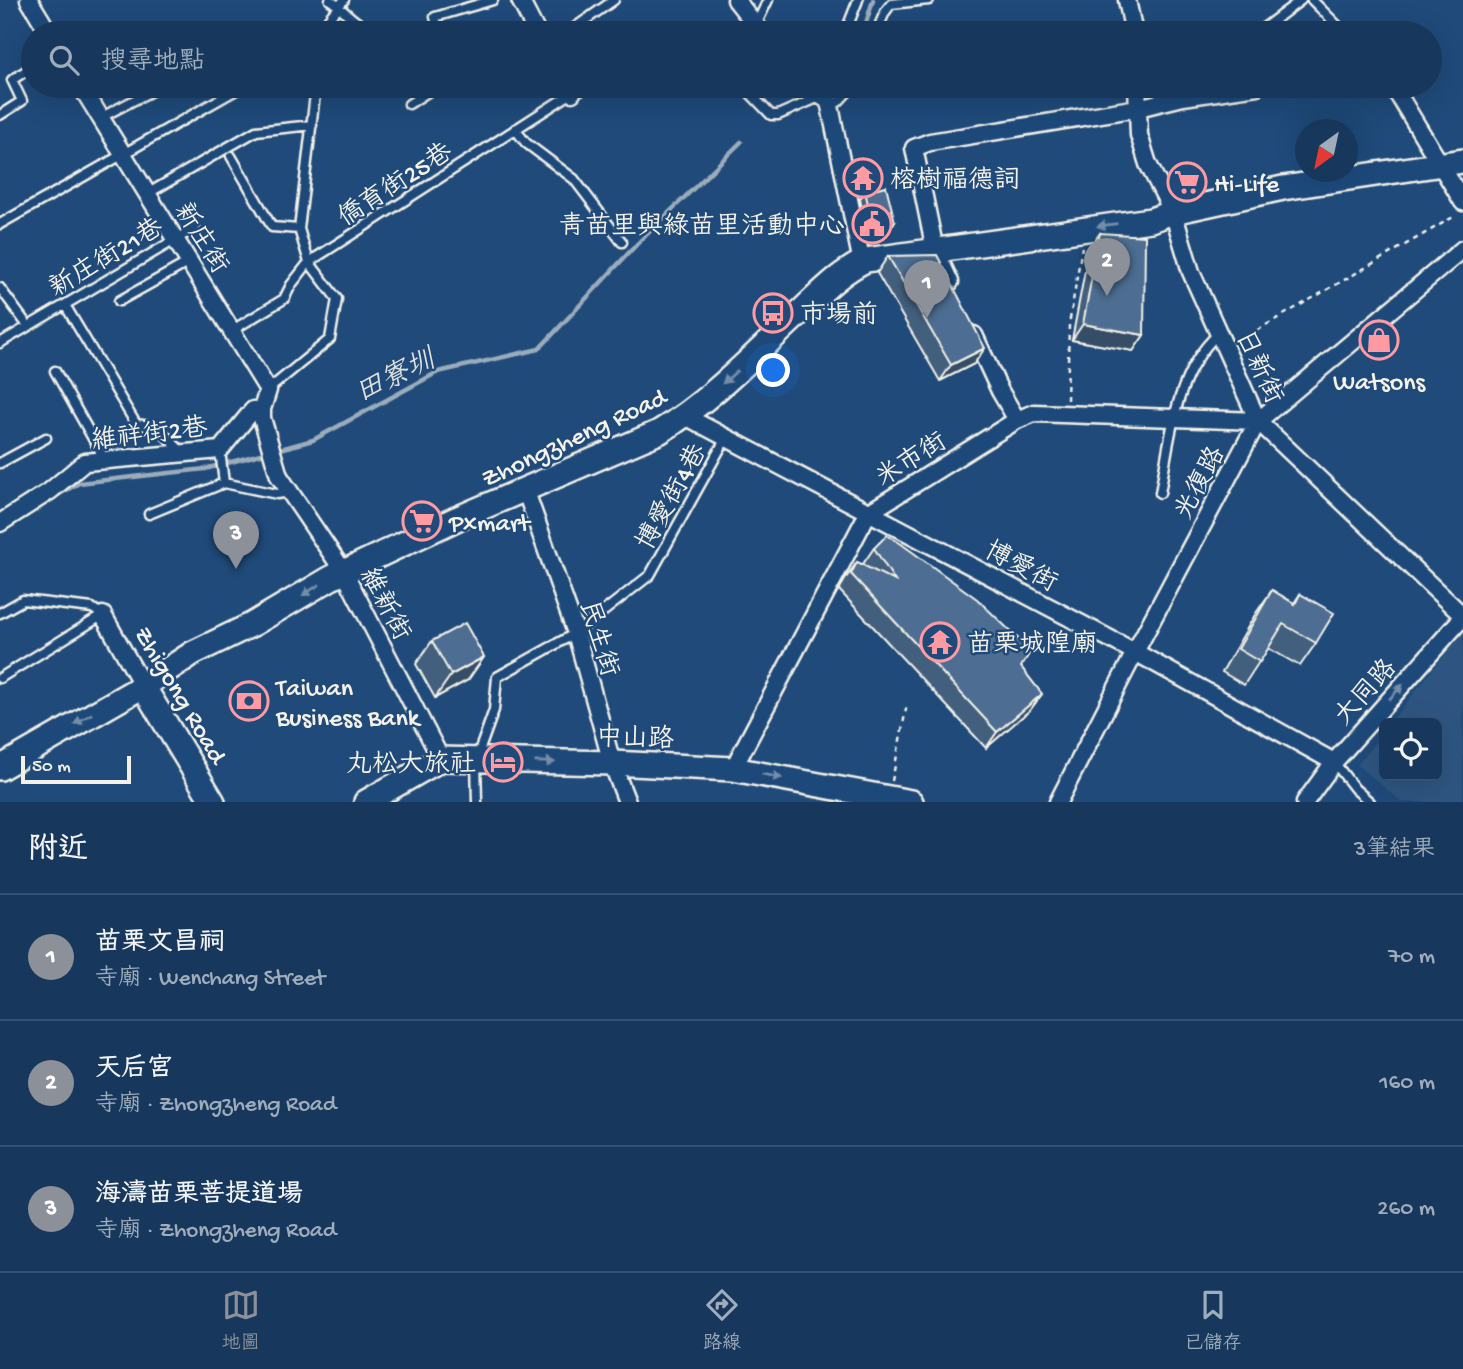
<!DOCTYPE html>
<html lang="zh-TW">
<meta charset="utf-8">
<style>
body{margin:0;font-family:"Gochi Hand","LXGW WenKai TC",sans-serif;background:#203f62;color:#f1f3f6}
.controls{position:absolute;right:21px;bottom:21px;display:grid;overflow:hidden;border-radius:10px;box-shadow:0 7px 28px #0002}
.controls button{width:63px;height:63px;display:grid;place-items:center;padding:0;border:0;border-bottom:2px solid #365272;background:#17385c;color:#f1f3f6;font:35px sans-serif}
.compass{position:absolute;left:1295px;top:119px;width:63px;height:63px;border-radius:50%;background:#17385c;box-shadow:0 7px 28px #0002;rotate:213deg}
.scale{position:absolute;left:21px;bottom:18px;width:110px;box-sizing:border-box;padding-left:7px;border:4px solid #f4f1e8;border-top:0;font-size:19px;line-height:24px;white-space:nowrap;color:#f4f1e8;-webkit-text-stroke:5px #1f4a7a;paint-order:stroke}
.you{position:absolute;left:774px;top:371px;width:24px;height:24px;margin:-18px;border:5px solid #fff;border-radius:50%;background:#1a73e8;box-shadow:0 0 0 10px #1a73e833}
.badge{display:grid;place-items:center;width:46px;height:46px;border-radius:50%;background:#8c9099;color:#fff;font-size:23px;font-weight:700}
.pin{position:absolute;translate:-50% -58px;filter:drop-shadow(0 2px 4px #0008)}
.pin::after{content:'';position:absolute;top:37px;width:24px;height:21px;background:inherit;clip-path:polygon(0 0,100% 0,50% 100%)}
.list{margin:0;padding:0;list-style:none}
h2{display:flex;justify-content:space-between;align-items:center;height:91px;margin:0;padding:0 28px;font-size:30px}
h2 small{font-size:23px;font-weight:400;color:#9eacbb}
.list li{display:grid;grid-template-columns:46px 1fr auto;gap:21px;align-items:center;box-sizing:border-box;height:126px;padding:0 28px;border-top:2px solid #365272}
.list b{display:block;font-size:26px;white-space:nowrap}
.list p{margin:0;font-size:23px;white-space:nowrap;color:#9eacbb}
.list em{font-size:23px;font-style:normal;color:#9eacbb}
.icon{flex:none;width:38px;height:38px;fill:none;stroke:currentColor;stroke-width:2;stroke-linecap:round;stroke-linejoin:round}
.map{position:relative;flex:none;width:1463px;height:802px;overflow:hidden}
.search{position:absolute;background:#17385c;box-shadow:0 7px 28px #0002;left:21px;right:21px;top:21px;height:77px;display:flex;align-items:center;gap:18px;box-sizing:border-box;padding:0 24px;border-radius:38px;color:#9eacbb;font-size:26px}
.sheet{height:469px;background:#17385c}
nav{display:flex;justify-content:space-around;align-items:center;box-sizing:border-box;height:98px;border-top:2px solid #365272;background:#17385c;font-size:19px;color:#9eacbb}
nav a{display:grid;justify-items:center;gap:4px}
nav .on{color:#8c9099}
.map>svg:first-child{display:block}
</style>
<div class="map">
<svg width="1463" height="802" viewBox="0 0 1463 802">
<rect width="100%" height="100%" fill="#1f4a7a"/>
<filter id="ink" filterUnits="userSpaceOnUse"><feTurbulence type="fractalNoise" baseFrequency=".0143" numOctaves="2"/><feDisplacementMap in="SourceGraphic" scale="14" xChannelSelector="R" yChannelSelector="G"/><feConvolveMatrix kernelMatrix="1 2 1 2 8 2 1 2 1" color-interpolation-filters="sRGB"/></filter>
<g filter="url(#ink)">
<path fill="#2d5581" d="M1463,632V802H1402L1357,765L1384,731V776H1437V723H1390Z"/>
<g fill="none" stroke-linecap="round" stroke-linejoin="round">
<path stroke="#9cacbb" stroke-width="4.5" d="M863,33L873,0
M277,450L313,440L438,372L539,349L637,244L741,142
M56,496L79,483L205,469L268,452"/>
<g stroke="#f4f1e8" stroke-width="13">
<path id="lane" d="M330,0C344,9 353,23 369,29
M1312,0L1345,33
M756,25L768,0
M317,33L344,0
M439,33L435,17L493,0
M567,33L614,0
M845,33L858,0
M876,33L885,12L891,4L929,0
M1257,33L1301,0
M743,86L771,115H778L817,98L830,106L838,102L853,86
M409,104L437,86
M0,115L22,101L12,80L33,66
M100,118L161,86
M515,129L526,143L574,179L622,242
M231,156L272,227L299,229
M147,194L256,131L312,125
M0,224L243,86
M0,288L28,326
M119,301L189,262
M65,305L136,424L157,427L182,452
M231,331L284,299L291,285L309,262L572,93L592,86
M0,343L195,228
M55,371L105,460
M268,390L330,339L337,299L309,262L299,229L316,86
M220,450L224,483
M0,463L46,438
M1160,493C1170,438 1175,373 1218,334
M149,514L224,483L277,494L290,492
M0,613L23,600L92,608L103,615L0,678
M1334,762L1355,789L1370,802
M477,802L476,760L494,710L497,677L576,633L650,575L726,438"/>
</g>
<g stroke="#f4f1e8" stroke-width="21">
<path id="street" d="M29,0L49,33
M520,0L537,33
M736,0L762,33
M1127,0L1134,33
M81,86L268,390L262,409V418L279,476L344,572L441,759
M567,86L572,93
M823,86L830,106L862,263
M1137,86L1139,135L1148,164L1173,212L1191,272L1258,421L1463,616
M1393,86L1463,202
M950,282L935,250L914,148L930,142L1138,108L1183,97L1257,86
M974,335L1000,391L1017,420
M685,416L1135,652L1334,762
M525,489L576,633L612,763L627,802
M0,523L50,491L85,462L220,450L253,410L262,409
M103,615L143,686
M733,769L868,513L1017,420L1034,413L1258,421
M1058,802L1135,652L1258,421L1463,249
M1305,802L1334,762L1463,617"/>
</g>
<g stroke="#f4f1e8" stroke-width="28">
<path id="secondary" d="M143,686L213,802
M0,768L143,686L193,653L253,624L331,578L458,518L659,432C709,402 752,357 795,317C818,296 837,274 866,260L1151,220L1173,212L1283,188L1463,161
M366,802L441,759L612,763L733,769L911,802"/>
</g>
<path stroke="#f4f1e8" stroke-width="2.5" stroke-dasharray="5 5" stroke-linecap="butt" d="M1240,340L1455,216
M1067,400L1069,325L1082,247
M892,781L907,704"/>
<use href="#lane" stroke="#1f4a7a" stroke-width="8"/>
<use href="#street" stroke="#1f4a7a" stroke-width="16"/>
<use href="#secondary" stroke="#1f4a7a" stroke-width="23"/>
</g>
<path fill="#425f7e" stroke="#f4f1e8" stroke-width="2" d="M865,191L889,230L867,235L860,199Z
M1100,233L1144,335L1133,351L1072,340L1089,249Z
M888,256L974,364L940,381L877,273Z
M874,548L1021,667L1042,694L1030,710L986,748L839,590L846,578L857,562L864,565L863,564Z
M1272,590L1294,603L1300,594L1316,643L1300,666L1268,648L1244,685L1222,672L1256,613Z
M432,641L484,657L468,680L435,698L416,664Z"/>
<path fill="#364d66" stroke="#f4f1e8" stroke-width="2" d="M895,222L889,230L867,235L873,227Z
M1083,324L1144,335L1133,351L1072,340Z
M985,348L974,364L940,381L951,365Z
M484,657L468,680L435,698L451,675Z
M1042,694L1030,710L986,748L997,732Z"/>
<path fill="#4d6e92" stroke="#f4f1e8" stroke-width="2" d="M886,186L895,222L873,227L865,191Z
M1100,233L1145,236L1144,335L1083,324Z
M937,255L985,348L951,365L888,256Z
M887,535L900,543L977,599L1031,651L1021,667L1042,694L997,732L851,574L857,562L895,581L874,548Z
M1272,590L1295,604L1300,594L1334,613L1316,643L1283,624L1260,662L1238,649Z
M465,623L484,657L451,675L432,641Z"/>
<defs><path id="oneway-solid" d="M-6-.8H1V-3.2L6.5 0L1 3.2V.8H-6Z" transform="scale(1.75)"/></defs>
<g fill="#748da6">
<use href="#oneway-solid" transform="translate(1107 225) rotate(173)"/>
<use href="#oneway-solid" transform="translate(730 377) rotate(138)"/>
<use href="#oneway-solid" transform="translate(311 590) rotate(148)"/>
<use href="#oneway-solid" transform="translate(1396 692) rotate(-48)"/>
<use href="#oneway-solid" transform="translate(83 719) rotate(149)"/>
<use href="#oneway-solid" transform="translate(545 762) rotate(1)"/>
<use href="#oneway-solid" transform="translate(772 776) rotate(11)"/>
</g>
</g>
<defs>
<g id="temple-ring" transform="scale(2.0125)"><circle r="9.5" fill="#1f4a7a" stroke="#ff9aa2" stroke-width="1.5"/><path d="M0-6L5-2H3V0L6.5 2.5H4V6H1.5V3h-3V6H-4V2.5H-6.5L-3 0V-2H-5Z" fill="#ff9aa2"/></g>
<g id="supermarket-ring" transform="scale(2.0125)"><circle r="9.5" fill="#1f4a7a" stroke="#ff9aa2" stroke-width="1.5"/><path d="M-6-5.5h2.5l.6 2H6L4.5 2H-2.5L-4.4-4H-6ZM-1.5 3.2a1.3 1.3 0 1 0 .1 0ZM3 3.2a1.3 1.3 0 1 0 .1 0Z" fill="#ff9aa2"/></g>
<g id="civic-ring" transform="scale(2.0125)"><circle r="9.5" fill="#1f4a7a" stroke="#ff9aa2" stroke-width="1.5"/><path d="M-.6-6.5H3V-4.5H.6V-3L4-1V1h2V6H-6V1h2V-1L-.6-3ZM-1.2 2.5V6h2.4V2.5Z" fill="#ff9aa2"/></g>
<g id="bus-ring" transform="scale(2.0125)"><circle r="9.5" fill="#1f4a7a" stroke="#ff9aa2" stroke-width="1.5"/><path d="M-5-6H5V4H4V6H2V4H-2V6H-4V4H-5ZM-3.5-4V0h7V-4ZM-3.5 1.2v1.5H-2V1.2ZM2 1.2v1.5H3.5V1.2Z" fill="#ff9aa2"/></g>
<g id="shop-ring" transform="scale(2.0125)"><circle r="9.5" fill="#1f4a7a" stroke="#ff9aa2" stroke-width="1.5"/><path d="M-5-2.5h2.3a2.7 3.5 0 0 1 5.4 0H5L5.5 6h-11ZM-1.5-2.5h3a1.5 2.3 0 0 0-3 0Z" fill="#ff9aa2"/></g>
<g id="bank-ring" transform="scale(2.0125)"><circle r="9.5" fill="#1f4a7a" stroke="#ff9aa2" stroke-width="1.5"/><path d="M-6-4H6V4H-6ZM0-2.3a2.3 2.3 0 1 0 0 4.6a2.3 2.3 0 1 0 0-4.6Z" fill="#ff9aa2"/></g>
<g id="hotel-ring" transform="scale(2.0125)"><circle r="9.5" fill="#1f4a7a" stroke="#ff9aa2" stroke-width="1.5"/><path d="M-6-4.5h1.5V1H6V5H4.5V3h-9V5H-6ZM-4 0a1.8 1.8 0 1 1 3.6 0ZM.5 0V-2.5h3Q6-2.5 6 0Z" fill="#ff9aa2"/></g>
</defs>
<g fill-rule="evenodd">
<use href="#temple-ring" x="863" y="178"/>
<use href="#supermarket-ring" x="1187" y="182"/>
<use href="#civic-ring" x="872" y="224"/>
<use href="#bus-ring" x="773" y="313"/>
<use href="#shop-ring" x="1379" y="340"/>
<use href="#supermarket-ring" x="422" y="521"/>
<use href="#temple-ring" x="940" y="642"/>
<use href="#bank-ring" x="249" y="701"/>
<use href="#hotel-ring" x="503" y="762"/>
</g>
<g text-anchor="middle" stroke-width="5" stroke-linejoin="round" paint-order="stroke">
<g font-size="26" fill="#f4f1e8" stroke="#1f4a7a" text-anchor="start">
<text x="890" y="187">榕樹福德詞</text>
<text x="1214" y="191">Hi-Life</text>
<text x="845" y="233" text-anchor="end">青苗里與綠苗里活動中心</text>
<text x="800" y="322">市場前</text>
<text x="1379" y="389" text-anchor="middle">Watsons</text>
<text x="449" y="530">Pxmart</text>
<text x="967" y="651">苗栗城隍廟</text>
<text x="276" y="695">Taiwan<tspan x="276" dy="30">Business Bank</tspan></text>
<text x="476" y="771" text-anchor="end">丸松大旅社</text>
</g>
<g font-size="26" fill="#f4f1e8" stroke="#1f4a7a">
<text transform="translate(394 183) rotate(-33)" y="9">僑育街25巷</text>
<text transform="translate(203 237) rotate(58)" y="9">新庄街</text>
<text transform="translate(105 256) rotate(-31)" y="9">新庄街21巷</text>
<text transform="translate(1261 366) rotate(65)" y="9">日新街</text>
<text transform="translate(149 432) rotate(-7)" y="9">維祥街2巷</text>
<text transform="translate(573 436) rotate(-25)" y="9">Zhongzheng Road</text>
<text transform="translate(910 458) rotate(-32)" y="9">米市街</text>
<text transform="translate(1198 482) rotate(-62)" y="9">光復路</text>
<text transform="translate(670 496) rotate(-61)" y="9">博愛街4巷</text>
<text transform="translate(1022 565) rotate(28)" y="9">博愛街</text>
<text transform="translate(387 603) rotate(62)" y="9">維新街</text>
<text transform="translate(601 638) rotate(73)" y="9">民生街</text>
<text transform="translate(1364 691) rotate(-48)" y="9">大同路</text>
<text transform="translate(182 694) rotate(59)" y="9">Zhigong Road</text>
<text transform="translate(635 736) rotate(2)" y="9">中山路</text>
</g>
<g font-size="28" font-style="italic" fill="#dee0dd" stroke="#1f4a7a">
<text transform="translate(394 374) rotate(-26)" y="10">田寮圳</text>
</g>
</g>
</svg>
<div class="controls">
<button><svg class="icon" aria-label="locate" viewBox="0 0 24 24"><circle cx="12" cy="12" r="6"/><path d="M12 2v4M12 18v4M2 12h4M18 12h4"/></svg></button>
</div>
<svg class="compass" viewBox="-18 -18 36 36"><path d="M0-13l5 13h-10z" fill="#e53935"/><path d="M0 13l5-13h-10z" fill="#9eacbb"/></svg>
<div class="scale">50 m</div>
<div class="you"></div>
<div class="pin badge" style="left:927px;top:318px">1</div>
<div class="pin badge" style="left:1107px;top:296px">2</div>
<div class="pin badge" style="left:236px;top:569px">3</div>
<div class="search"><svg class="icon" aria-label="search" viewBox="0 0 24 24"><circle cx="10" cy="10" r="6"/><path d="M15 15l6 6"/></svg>搜尋地點</div>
</div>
<section class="sheet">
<h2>附近<small>3筆結果</small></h2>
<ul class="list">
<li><span class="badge">1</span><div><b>苗栗文昌祠</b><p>寺廟 · Wenchang Street</p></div><em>70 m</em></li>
<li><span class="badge">2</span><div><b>天后宮</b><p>寺廟 · Zhongzheng Road</p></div><em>160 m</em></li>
<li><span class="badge">3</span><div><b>海濤苗栗菩提道場</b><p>寺廟 · Zhongzheng Road</p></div><em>260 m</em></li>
</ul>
</section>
<nav>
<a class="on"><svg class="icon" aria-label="map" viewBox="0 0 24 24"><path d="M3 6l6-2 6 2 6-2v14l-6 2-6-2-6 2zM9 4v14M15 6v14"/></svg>地圖</a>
<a><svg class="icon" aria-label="directions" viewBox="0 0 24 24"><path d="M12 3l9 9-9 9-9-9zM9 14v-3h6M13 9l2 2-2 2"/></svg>路線</a>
<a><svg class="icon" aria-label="saved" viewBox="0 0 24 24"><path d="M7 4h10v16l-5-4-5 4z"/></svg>已儲存</a>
</nav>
